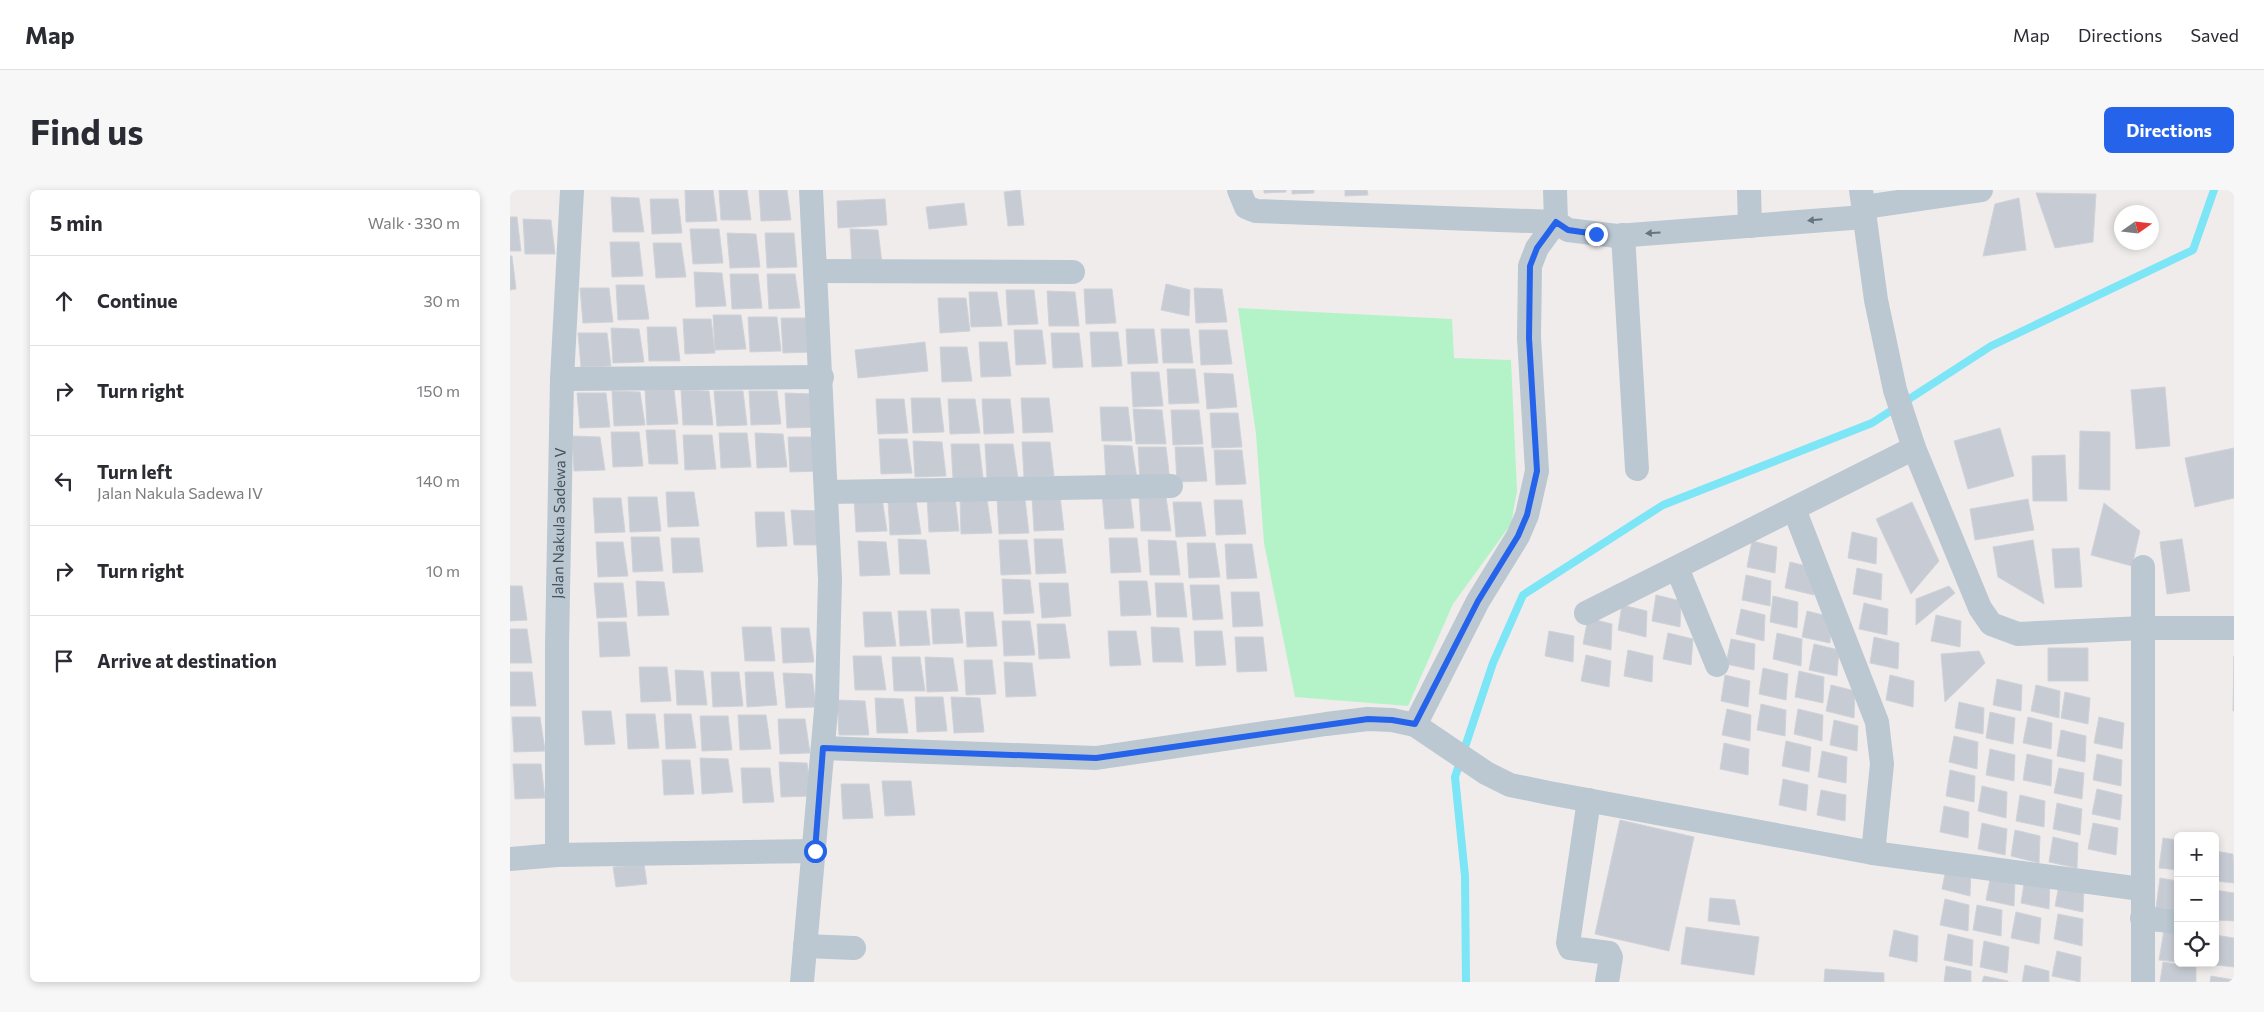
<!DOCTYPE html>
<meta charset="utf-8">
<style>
body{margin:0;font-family:Commissioner,sans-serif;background:#f7f7f7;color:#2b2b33}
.controls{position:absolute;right:15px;bottom:15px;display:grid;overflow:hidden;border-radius:8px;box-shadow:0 2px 8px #0003}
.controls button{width:45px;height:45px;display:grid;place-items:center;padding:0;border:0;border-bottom:1px solid #e1e1e2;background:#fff;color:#2b2b33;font:25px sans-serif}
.compass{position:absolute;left:1604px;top:15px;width:45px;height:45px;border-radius:50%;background:#fff;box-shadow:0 2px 8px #0003;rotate:76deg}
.stop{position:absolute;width:15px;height:15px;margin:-11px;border:4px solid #2563eb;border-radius:50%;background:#fff}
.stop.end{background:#2563eb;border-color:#fff;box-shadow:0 1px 5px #0008}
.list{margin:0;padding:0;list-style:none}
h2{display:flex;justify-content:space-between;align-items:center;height:65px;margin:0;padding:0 20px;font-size:21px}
h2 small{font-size:16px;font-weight:400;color:#7c7c81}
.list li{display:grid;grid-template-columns:32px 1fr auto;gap:15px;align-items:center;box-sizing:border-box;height:90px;padding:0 20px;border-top:1px solid #e1e1e2}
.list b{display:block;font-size:19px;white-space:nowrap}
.list p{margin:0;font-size:16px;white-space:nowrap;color:#7c7c81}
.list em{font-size:16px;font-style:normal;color:#7c7c81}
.icon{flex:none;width:28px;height:28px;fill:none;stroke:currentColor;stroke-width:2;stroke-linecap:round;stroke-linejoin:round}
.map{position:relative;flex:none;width:1724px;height:792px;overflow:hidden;border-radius:8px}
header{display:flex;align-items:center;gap:30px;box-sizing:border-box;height:70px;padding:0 25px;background:#fff;border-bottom:1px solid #e1e1e2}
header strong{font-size:24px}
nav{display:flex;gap:28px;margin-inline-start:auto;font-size:18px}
.intro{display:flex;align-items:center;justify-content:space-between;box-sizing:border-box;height:120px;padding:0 30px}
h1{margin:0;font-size:35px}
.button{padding:12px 22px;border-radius:8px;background:#2563eb;color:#fff;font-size:18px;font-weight:700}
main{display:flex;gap:30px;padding:0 30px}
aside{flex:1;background:#fff;border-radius:8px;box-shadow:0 2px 8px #0003}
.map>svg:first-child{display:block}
</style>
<header>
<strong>Map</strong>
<nav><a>Map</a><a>Directions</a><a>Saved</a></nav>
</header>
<div class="intro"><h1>Find us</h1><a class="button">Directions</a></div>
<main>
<aside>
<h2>5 min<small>Walk · 330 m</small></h2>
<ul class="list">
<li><svg class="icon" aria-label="ahead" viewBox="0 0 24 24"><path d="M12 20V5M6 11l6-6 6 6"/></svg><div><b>Continue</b></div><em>30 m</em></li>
<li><svg class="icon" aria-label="right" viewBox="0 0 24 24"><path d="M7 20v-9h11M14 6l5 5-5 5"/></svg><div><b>Turn right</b></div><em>150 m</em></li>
<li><svg class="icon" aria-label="left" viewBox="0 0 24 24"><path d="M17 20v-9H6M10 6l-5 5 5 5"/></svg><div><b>Turn left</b><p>Jalan Nakula Sadewa IV</p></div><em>140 m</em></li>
<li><svg class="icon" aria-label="right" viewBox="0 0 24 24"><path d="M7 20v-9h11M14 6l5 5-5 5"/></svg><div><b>Turn right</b></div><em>10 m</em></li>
<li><svg class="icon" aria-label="arrive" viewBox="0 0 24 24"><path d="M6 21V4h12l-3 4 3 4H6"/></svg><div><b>Arrive at destination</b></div></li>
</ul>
</aside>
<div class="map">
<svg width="1724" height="792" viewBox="0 0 1724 792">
<rect width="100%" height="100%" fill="#f0ecec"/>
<path fill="#b4f3c8" d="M728,118L942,129L944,168L1001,170L1007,301L1001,334L943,414L898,516L785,507L754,353L746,244Z"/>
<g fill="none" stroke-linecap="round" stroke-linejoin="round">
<path stroke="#7ce5f6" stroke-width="8" d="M956,792L955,686L945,587L983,473L1013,405L1153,315L1362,233L1481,156L1683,60L1704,0"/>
</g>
<path fill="#c7cbd3" stroke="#cfd3d9" d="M175,0H203L207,31L176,32Z
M209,0H237L241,30H211Z
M249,0H277L281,30L251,31Z
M510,0L514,35L498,36L494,2Z
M754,0H776V2L754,3Z
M782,0H804V3L782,4Z
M835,0H857L858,5L835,6Z
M1526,3L1586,4L1583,52L1545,58Z
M101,7L129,8L134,42H103Z
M1509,8L1516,60L1473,66L1485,14Z
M140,9H168L172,43L142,44Z
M375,9L377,35L328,38L327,11Z
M454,13L457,35L419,39L416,17Z
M0,27H7L11,61H0Z
M13,29L41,30L45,64H15Z
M180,39H209L213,73L183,74Z
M340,39L368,40L372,73L342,74Z
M217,43L246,44L250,77L220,78Z
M255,43H284L287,77L257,78Z
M100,52H129L133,86L102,87Z
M143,53H171L176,87L146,88Z
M0,66H2L6,99L0,100Z
M184,82L212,83L216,116L186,117Z
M220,84H248L252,118L222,119Z
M257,84H285L290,118L259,119Z
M656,94L680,100L679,126L651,120Z
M106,95H134L139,129L108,130Z
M70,98H99L103,132L73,133Z
M684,98L712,99L717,132L686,133Z
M574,99H602L606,133L576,134Z
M496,100H524L528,134L498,135Z
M537,101L565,102L569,136H539Z
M459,102H487L492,136L461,137Z
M428,108H456L460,141L430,143Z
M203,125H231L236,159L205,160Z
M238,127H267L271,161L240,162Z
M271,128H299L303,162L273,163Z
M173,129H201L205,163L175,164Z
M137,137H166L170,171H139Z
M101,138L129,139L134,172L103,173Z
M616,139H644L648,173L618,174Z
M651,139H679L683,173H653Z
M504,140H532L536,174L506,175Z
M689,140H717L722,174L691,175Z
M580,142H608L612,176L582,177Z
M68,143H97L101,176L71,177Z
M541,143H569L573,177L543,178Z
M415,152L418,181L348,188L345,160Z
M469,152H497L501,186L471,187Z
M430,157H457L462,191L432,192Z
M657,179H685L689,213L659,214Z
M621,182H649L653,216L623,217Z
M694,183L723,184L727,217L697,219Z
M1655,197L1660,256L1626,259L1621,200Z
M135,200H164L168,234L137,235Z
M171,200L199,201L203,235H173Z
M102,201L130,202L135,235L104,236Z
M204,201H233L237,235L207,236Z
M239,201H267L271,234L241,235Z
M67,203H96L100,237L70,238Z
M275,203L304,204L308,237L277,238Z
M401,208H430L434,242L403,243Z
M511,208H539L543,242L513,243Z
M366,209H394L398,243L368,244Z
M438,209H465L470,243L440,244Z
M472,209H500L504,243L474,244Z
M590,217H618L622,251H592Z
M623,219L652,220L656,254H626Z
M661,220H689L693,254L663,255Z
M700,223H728L732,257L702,258Z
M1490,238L1504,286L1458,299L1444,251Z
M136,240H165L168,274H139Z
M1570,241L1600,242V300L1569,299Z
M101,242H129L133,276L103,277Z
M209,243H237L241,277L211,278Z
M245,243L273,244L277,277L247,278Z
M173,245H202L206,279L175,280Z
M62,246L90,247L95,280L64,281Z
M278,247H306L310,281L280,282Z
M369,249H397L402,283L371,284Z
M403,251L432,252L436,286L405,287Z
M512,252H540L544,286L514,287Z
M441,254H469L473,288L443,289Z
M475,254H503L508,288L477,289Z
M594,255L622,256L627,289L596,290Z
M628,257H656L660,291L630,292Z
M665,257H693L697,291L667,292Z
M1724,258V308L1685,317L1675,268Z
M704,260H732L736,294L706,295Z
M1555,265L1557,311H1523L1522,266Z
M156,302H184L189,336L158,337Z
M592,304H620L624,338L595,339Z
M522,306H550L554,340L524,341Z
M629,306L656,307L661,341H631Z
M118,307H147L151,341L120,342Z
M344,307L372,308L377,341L346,342Z
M417,307H445L449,341L419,342Z
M83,308H111L115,342L85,343Z
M450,309H477L482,343L451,344Z
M487,309H515L519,343L489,344Z
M1518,309L1524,340L1465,350L1460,319Z
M378,310H406L411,344L380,345Z
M704,310H732L736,344L706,345Z
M663,312H691L696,346L666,347Z
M1402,312L1429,371L1401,404L1366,329Z
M1594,313L1630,341L1622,376L1581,365Z
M281,320L310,321L314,355H284Z
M245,322H274L277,356L247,357Z
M1342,342L1367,348L1366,374L1338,368Z
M121,347H149L153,381L123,382Z
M161,348H189L193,382L163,383Z
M599,348H627L631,382L601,383Z
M388,349L416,350L420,384H390Z
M524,349H552L556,383L526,384Z
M1672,349L1680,401L1657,404L1650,352Z
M489,350H517L521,384L491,385Z
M638,350L666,351L670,385H640Z
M1523,350L1534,414L1488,387L1483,357Z
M348,351L376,352L380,385L350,386Z
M1242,351L1267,357L1265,383L1237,377Z
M86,352H113L118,386L88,387Z
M677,353H705L710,387L679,388Z
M715,354H742L747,388L717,389Z
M1569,358L1572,397L1545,398L1542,359Z
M1280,372L1305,378L1304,405L1275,398Z
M1347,378L1372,384L1371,410L1343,404Z
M1236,385L1261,391L1260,416L1232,410Z
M492,389L520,390L524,423L494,424Z
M126,391L154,392L159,425L128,426Z
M609,391H637L641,425L611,426Z
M84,393H113L117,427L87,428Z
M529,393H558L561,426L532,428Z
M645,393H673L677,427H647Z
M680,395H709L713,429L683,430Z
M0,396H12L17,430L0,431Z
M1439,396L1445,403L1406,435V409Z
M721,402H749L753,436L723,437Z
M1146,405L1171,411L1170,437L1142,431Z
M1263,406L1288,412L1287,438L1260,432Z
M1354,413L1378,419L1377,445L1349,439Z
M1112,415L1137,421L1136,447L1108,440Z
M421,419H449L453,453L423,454Z
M1231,419L1255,425L1254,451L1226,444Z
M388,421H416L420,455L390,456Z
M1297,421L1321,427L1320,453L1292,447Z
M353,422H381L386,456L355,457Z
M455,422H483L487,456L457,457Z
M1426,425L1451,431L1450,457L1421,451Z
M1078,428L1102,434L1101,460L1073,454Z
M492,431H520L525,465L494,466Z
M88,432H116L120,466L90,467Z
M527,434H555L560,468L529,469Z
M232,437H261L265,471H235Z
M641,437L669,438L673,472H643Z
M271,438H299L304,472L273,473Z
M0,439H17L22,473H0Z
M598,441H626L631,475L600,476Z
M684,441H712L716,475L686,476Z
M1039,441L1064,446L1063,472L1035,466Z
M1158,443L1183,449L1181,475L1153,469Z
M1267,443L1292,449L1291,476L1263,469Z
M725,447H753L757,481L727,482Z
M1364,447L1389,453L1388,479L1360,473Z
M1221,449L1245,454L1244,480L1216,474Z
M1304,454L1329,460L1327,486L1299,480Z
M1538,458H1578V491H1538Z
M1118,460L1143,466L1142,492L1114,486Z
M1469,461L1475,473L1435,512L1431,464Z
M1076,465L1101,471L1099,497L1071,491Z
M343,466H371L376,500H345Z
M1724,466V521H1723Z
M382,467H410L415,501H384Z
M415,467L443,468L448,501L417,502Z
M454,470H482L486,504L456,505Z
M494,472L522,473L526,506L496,507Z
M129,477H157L161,511L131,512Z
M1253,478L1278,484L1276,510L1249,504Z
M165,480L193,481L197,515H167Z
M1289,481L1314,487L1313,513L1285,507Z
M0,482H22L26,516H0Z
M201,482H229L233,516L203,517Z
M235,482H263L267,515L237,517Z
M273,483L302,484L306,517L276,518Z
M1215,485L1240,491L1238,517L1211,511Z
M1380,485L1404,491L1403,517L1376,510Z
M1487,489L1512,495L1511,521L1483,515Z
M1321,495L1345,501L1344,528L1316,521Z
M1526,495L1550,501L1549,528L1521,521Z
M1555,502L1580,508L1578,534L1551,528Z
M405,507H433L437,541L407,542Z
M441,507L470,508L474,542L444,543Z
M365,508L393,509L398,543H367Z
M327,510L355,511L359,545H329Z
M1449,512L1474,518L1473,544L1445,538Z
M1251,514L1276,520L1275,546L1247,540Z
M1217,519L1241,525L1240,551L1212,545Z
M1288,519L1313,525L1312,551L1284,544Z
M72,521H101L105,554L75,555Z
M1480,522L1505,528L1503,554L1476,548Z
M116,524H145L149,558L118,559Z
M154,524H181L186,558L156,559Z
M228,525H256L261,559L230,560Z
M190,526H218L222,560L192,561Z
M2,527H30L35,561L4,562Z
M1518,527L1542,533L1541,559L1513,553Z
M1589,527L1614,533L1612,559L1584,553Z
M268,529H295L300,563L270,564Z
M1324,530L1348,536L1347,561L1320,555Z
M1551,540L1576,546L1575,572L1547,566Z
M1444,546L1468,552L1467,579L1439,572Z
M1276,551L1301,557L1299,582L1272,576Z
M1214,553L1239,559L1238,585L1210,579Z
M1480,559L1505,565L1504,591L1476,585Z
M1312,561L1337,567L1336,593L1308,587Z
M1517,564L1542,570L1541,596L1513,590Z
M1587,564L1612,570L1611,596L1583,590Z
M190,568L218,569L223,602L192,604Z
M152,570H180L184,604L154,605Z
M269,572L297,573L302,606L271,607Z
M3,574H31L35,608L5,609Z
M231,578H260L264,612L233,613Z
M1549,578L1574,583L1572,609L1544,603Z
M1440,580L1465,586L1464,612L1436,606Z
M1273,589L1298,595L1296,621L1269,615Z
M372,591H401L405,625L375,626Z
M331,594H359L363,628L333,629Z
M1472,596L1497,602L1496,628L1468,621Z
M1587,599L1612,605L1610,630L1582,624Z
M1311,600L1336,605L1335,631L1307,625Z
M1510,605L1535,611L1534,637L1506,631Z
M1547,613L1572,619L1570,645L1543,639Z
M1434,616L1459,622L1458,648L1430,642Z
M1110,630L1184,647L1159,761L1085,744Z
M1472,633L1497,639L1495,665L1468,659Z
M1583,633L1608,638L1606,665L1578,659Z
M1505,640L1530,646L1529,673L1501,666Z
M1543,647L1568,653L1567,678L1539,672Z
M1653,648L1668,650V680L1649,678Z
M1705,661L1723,664L1724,693L1705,691Z
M134,674L137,694L106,697L103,677Z
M1437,674L1461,680L1460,706L1432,699Z
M1481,684L1505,690L1504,716L1476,710Z
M1515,687L1540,693L1539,719L1511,713Z
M1650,688L1668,691V720L1646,718Z
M1550,690L1574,696L1573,722L1545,716Z
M1705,700L1724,703V731L1705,730Z
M1200,708L1225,710L1230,735L1198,731Z
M1435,709L1459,715L1458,741L1430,735Z
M1467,715L1492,720L1491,746L1463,740Z
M1506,722L1531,728L1529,754L1501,748Z
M1548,724L1573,729L1572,756L1544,749Z
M1176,737L1249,747L1244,785L1171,774Z
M1384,740L1408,746L1407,772L1379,766Z
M1654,740L1668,742V772L1649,770Z
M1438,744L1463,750L1462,776L1434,770Z
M1705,745L1724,748V777L1696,774L1705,773Z
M1474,751L1499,757L1497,783L1470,777Z
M1547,761L1571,767L1570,792L1542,786Z
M1653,772L1686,777V792H1650Z
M1515,775L1539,781V792H1512Z
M1436,776L1461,781V792H1434Z
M1315,779L1374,783V792H1314Z
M1474,786L1498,791V792H1472Z
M1701,786L1724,790V792H1700Z"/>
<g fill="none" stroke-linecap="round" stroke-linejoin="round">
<g stroke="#bbc8d1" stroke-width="24">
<path d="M729,0L736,17L746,21L1046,32L1058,40L1107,46L1354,27"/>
<path d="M1239,0L1240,36"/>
<path d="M1351,0L1366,110L1385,200L1404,258L1470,418L1481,434L1508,444L1633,438H1724"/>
<path d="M1354,17L1471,0"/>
<path d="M1113,45L1127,279"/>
<path d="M305,81L563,82"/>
<path d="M52,189L312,187"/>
<path d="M317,302L661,296"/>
<path d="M1284,319L1367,532L1372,574L1363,663"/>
<path d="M1633,377V792"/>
<path d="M1167,378L1207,475"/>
<path d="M1076,423L1404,258"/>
<path d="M905,535L968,411L1008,346L1017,325L1027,281L1019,148L1020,76L1027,58L1046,32L1045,0"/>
<path d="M313,558L586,568L816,534L858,529L882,530L905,535L976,583L1000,595L1039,603L1363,663L1631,699"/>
<path d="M1079,610L1058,753L1060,758L1099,763L1101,767L1097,792"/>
<path id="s1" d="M47,665V456L52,189L62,0"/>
<path d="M0,669L47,665L305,661"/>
<path d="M1632,728L1668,732"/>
<path d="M295,756L344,758"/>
<path d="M292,792L317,509L320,389L301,0"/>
</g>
</g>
<defs><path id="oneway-solid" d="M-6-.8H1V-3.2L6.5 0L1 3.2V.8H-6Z" transform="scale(1.25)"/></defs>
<g fill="#67757f">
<use href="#oneway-solid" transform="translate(1305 30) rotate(175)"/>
<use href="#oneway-solid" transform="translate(1143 43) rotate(176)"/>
</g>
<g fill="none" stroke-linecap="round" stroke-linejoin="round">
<path stroke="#2563eb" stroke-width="6" d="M305,661L313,558L586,568L858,529L882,530L905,534L968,411L1008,346L1017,325L1027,281L1019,148L1020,76L1027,58L1046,32L1058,40L1086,44"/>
</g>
<g text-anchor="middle" stroke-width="5" stroke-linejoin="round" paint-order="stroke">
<g font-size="15" fill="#43515c" stroke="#fff">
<text dy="5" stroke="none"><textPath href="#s1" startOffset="332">Jalan Nakula Sadewa V</textPath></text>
</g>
</g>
</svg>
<div class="controls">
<button>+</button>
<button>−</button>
<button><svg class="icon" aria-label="locate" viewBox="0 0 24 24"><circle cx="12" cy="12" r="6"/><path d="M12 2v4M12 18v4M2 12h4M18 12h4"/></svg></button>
</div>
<svg class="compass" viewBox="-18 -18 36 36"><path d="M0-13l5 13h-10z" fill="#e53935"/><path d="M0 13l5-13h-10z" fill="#7c7c81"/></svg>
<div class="stop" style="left:305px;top:661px"></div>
<div class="stop end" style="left:1086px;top:44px"></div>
</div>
</main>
